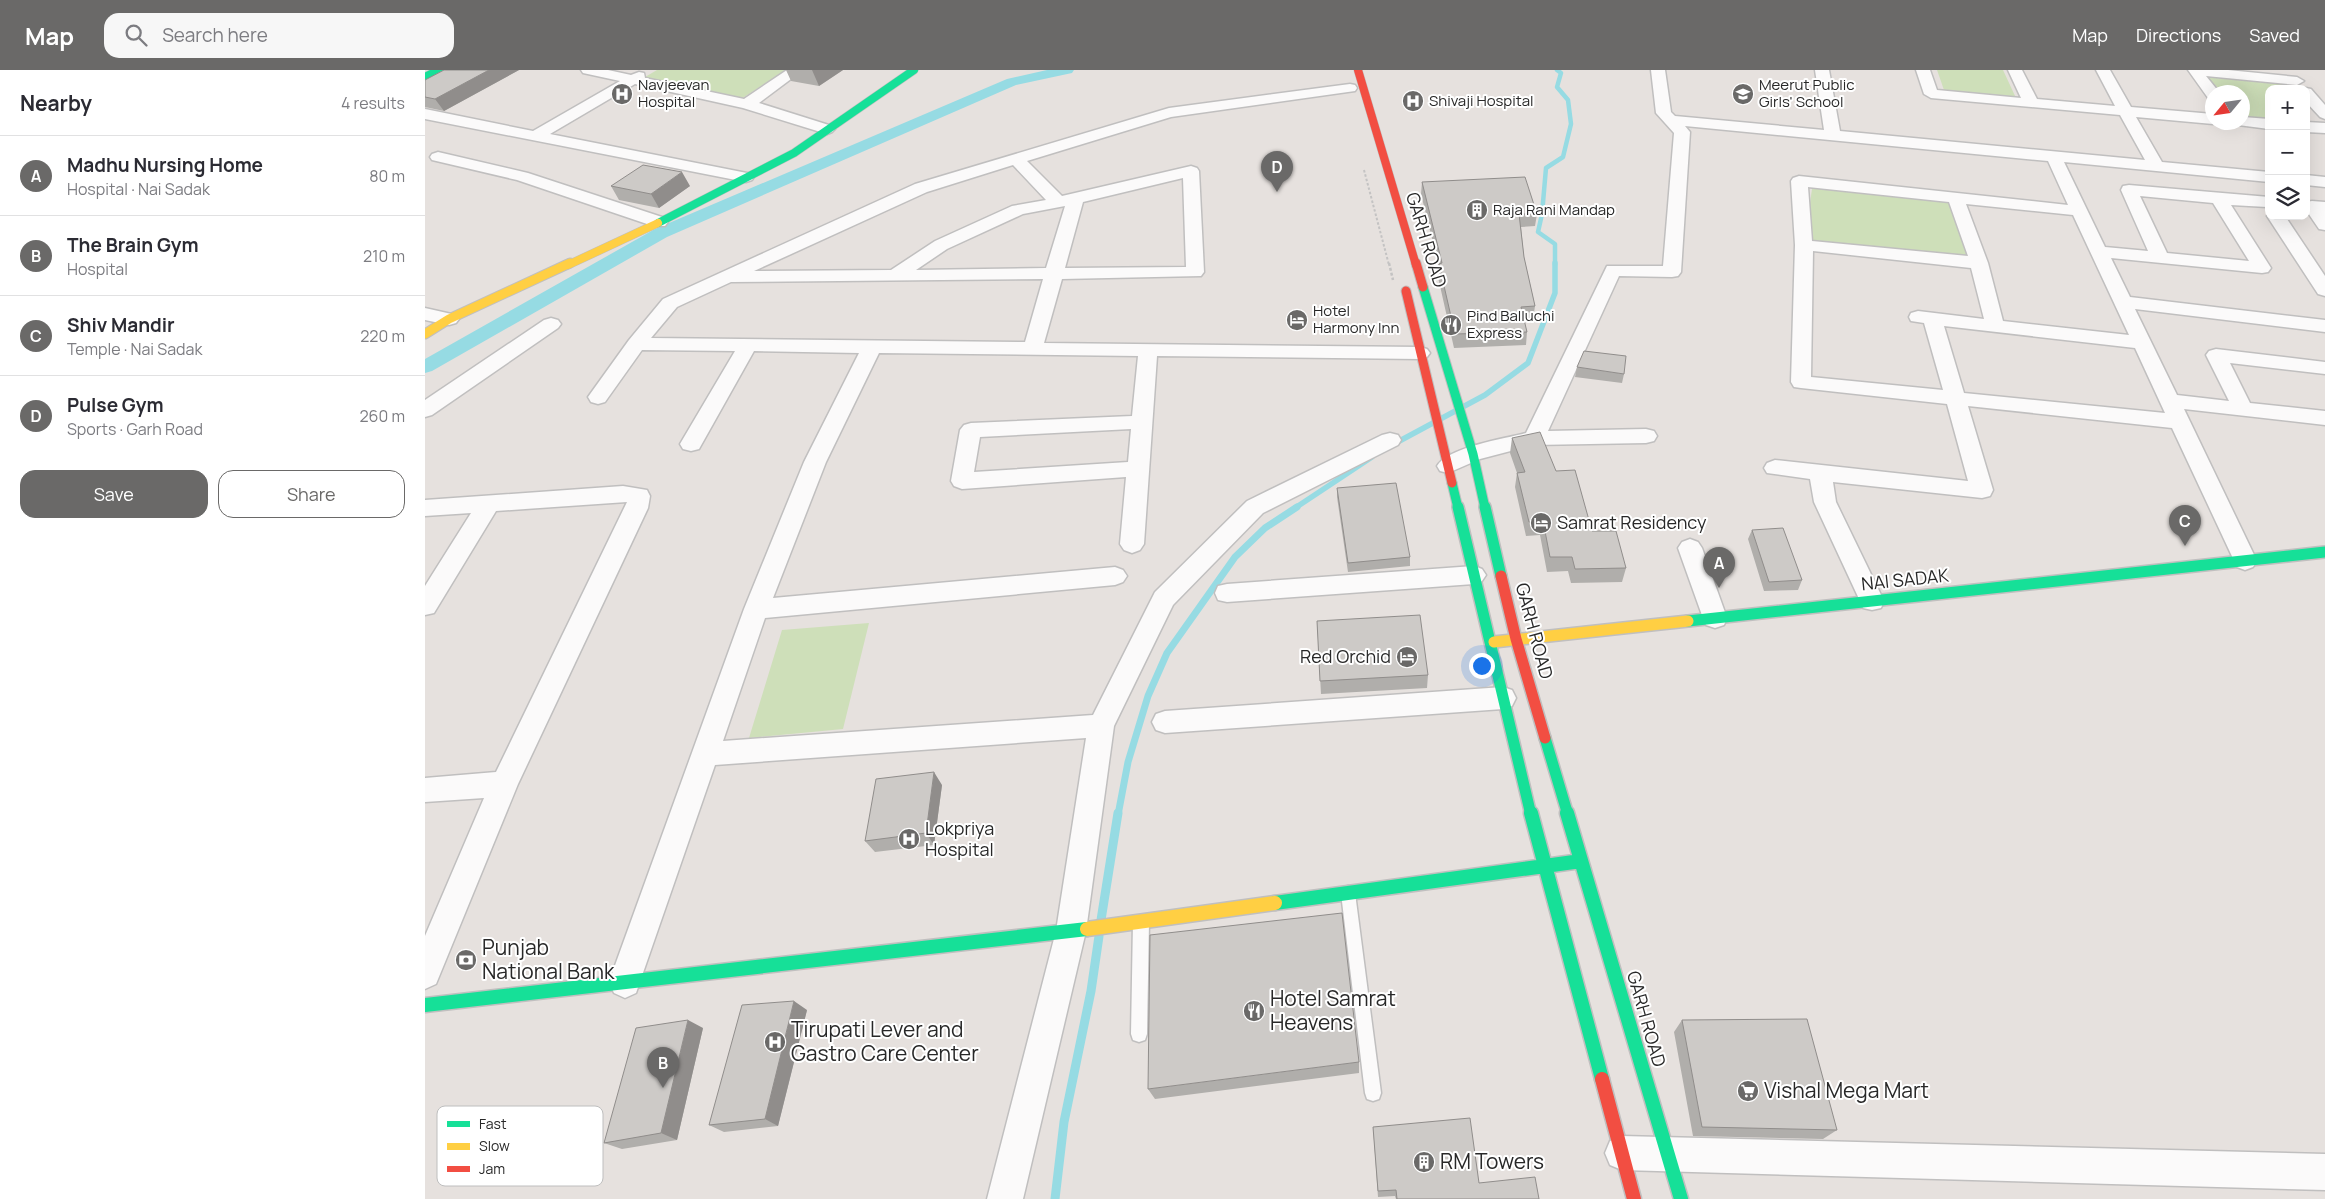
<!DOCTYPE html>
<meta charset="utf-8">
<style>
body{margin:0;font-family:Manrope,sans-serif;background:#f7f7f7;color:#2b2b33}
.controls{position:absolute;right:15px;top:15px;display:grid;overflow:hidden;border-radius:10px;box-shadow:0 5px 20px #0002}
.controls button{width:45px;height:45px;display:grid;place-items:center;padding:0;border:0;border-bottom:1px solid #e1e1e2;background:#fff;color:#2b2b33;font:25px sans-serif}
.compass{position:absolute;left:1780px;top:15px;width:45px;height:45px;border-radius:50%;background:#fff;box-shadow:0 5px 20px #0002;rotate:241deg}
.you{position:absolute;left:1056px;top:595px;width:18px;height:18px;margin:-12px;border:4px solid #fff;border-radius:50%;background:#1a73e8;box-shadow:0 0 0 8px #1a73e833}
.badge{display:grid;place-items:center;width:32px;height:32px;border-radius:50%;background:#6a6968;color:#fff;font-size:16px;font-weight:700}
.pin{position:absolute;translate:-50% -41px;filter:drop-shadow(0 1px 2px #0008)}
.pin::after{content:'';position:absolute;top:26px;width:18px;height:15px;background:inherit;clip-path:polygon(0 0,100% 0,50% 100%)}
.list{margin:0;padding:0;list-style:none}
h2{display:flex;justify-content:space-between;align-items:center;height:65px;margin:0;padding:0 20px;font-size:21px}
h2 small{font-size:16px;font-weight:400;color:#7c7c81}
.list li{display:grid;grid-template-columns:32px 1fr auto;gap:15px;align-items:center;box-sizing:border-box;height:80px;padding:0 20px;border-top:1px solid #e1e1e2}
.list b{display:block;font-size:19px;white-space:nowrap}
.list p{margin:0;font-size:16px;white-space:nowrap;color:#7c7c81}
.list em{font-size:16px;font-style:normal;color:#7c7c81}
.actions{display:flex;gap:10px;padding:15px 20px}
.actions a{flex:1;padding:11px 0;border:1px solid #6a6968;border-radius:15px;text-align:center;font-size:18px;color:#6a6968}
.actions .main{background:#6a6968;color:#fff}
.icon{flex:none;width:28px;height:28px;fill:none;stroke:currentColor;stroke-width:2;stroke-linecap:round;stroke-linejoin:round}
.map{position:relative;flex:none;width:1900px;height:1129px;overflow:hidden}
header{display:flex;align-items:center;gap:30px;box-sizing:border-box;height:70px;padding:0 25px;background:#6a6968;color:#fff}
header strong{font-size:24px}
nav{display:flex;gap:28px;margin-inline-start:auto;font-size:18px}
.search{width:350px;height:45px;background:#f7f7f7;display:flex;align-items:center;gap:12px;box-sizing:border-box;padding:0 18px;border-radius:15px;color:#7c7c81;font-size:19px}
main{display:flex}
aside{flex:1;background:#fff}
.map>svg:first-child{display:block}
</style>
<header>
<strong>Map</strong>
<div class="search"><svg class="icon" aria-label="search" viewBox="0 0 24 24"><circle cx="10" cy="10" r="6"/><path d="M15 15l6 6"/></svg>Search here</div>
<nav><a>Map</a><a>Directions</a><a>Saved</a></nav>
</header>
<main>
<aside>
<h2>Nearby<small>4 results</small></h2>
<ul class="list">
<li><span class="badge">A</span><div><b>Madhu Nursing Home</b><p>Hospital · Nai Sadak</p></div><em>80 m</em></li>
<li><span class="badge">B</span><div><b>The Brain Gym</b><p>Hospital</p></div><em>210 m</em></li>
<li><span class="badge">C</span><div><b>Shiv Mandir</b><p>Temple · Nai Sadak</p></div><em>220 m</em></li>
<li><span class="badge">D</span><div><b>Pulse Gym</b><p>Sports · Garh Road</p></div><em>260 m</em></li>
</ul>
<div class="actions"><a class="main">Save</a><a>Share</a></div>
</aside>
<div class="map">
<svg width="1900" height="1129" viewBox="0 0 1900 1129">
<rect width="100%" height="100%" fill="#e6e1de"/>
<path fill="#cedfb9" d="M232,0H361L316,29L215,10Z
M1512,0H1578L1591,28L1519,20Z
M1782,7L1868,14L1871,19H1844V51L1822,50L1818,45V22H1797Z
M1388,112L1531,129L1554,193L1379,175Z
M444,553L418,659L324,668L357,560Z"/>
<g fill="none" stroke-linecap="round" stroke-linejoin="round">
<path stroke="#96dbe3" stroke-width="4.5" d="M1130,195V174L1113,162L1117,144L1121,98L1138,87L1146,54L1143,30L1132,17L1136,3L1132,0"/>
<path stroke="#96dbe3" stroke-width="5.5" d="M967,375L1060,325L1103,293L1130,223V193
M870,438L947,387"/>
<path stroke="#96dbe3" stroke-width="7" d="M693,745L703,692L723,626L742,583L810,487L840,458L872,437"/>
<path stroke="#96dbe3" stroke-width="9" d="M676,850L693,743
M630,1129L639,1052L666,921L674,866"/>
<path fill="#96dbe3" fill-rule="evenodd" d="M622,0H649L647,3L591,15L242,167L7,301L0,303V289L230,159L582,9Z"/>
<g stroke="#c0bfbf" stroke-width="3">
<path id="lane" d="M923,816L928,818L930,823L956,1023L954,1029L948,1031L942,1029L940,1023L916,823L918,818Z
M716,845L721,847L724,852L722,964L720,970L714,972L708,970L706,964L708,852L711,847Z"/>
</g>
<g stroke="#c0bfbf" stroke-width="3">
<path id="street" d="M156,0H183L206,5L214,2L219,3L220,8L319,29L362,0H378L334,33L407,56L410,59L407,62L402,64L318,38L210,14L125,64L327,104L329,107L327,110L321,112L0,49V39L108,61L195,11L158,3Z
M1226,0H1240L1246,42L1250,46L1399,60L1390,0H1404L1415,61L1720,90L1695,45L1506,28L1499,24L1491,0H1505L1512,20L1596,28L1583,0H1597L1612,29L1690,36L1671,0H1685L1706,37L1788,44V52H1792L1788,54L1711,47L1737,92L1844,102V112L1639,92L1680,177L1723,181L1696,120L1698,116L1704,115L1844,127V137H1842L1806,135L1846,198L1843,202L1837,203L1686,188L1705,227L1900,250V262L1710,239L1752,325L1804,331L1781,285L1784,281L1791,279L1900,292V304L1805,293L1825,333L1900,341V355L1759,339L1832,491L1828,497L1820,500L1812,497L1747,358L1543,336L1568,420L1565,426L1557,428L1408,412L1411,432L1459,531L1456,538L1447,540L1438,538L1435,531L1389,432L1385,409L1342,403L1339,398L1342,393L1350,390L1543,411L1522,334L1376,318L1369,317L1366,312L1370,175L1366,111L1368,108L1374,106L1643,135L1623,91L1260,56L1265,62L1256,202L1253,206L1247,207L1194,206L1123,361L1221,359L1229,361L1232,366L1229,371L1221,373L1109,375L1055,389L1023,403L1015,401L1012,396C1023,377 1079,369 1101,363L1182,196H1238L1249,63L1231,43ZM1383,117L1524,132L1543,186L1387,171ZM1715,126L1788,133L1824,191L1742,183ZM1541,134L1648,145L1704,265L1578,251L1563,193ZM1388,181L1546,198L1559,249L1493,241L1486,243L1484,247L1486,251L1499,253L1518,320L1386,307ZM1519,256L1710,278L1740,343L1539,323Z
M1763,0H1803L1872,7L1879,11L1872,15L1781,6L1794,22H1788V29L1783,28Z
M925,14L930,15L932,18L930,21L746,47L602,91L637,126L766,96L772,98L774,101L779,202L776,206L637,209L619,273L995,277L1002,279L1005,283L1002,287L995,289L732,286L719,474L715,480L707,483L699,480L695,474L701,407L537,419L529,416L526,411L535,360L539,355L546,353L707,346L713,286L454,283L401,392L348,528L690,497L698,500L702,506L698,512L690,515L340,548L298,671L668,645L730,522L822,431L957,365L965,363L973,365L976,370L973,375L838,443L748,535L689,656L661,861L598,1129H562L631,861L661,668L290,695L211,923L200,928L189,923L184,912L319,539L379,392L434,283L329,281L274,379L266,381L258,379L255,374L310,281L217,280L180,332L173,334L166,332L163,327L204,270L238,229L490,114L744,38ZM588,95L621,130L587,136L510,171L466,200L329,201L502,122ZM758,108L761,197L640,198L658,132ZM640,136L621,198L491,200L522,179L598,144ZM618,209L600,272L226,268L252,237L306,212ZM706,359L703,392L549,402L555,367Z
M1881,18L1886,19L1900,35V49L1895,47L1881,32V19H1876Z
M1818,47L1844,49V59L1813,55L1811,52H1818Z
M1881,52L1900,53V63L1881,62Z
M13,82L103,103L240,148L243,152L240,156H228L92,110L7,90L5,87L7,84Z
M1881,105L1900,107V117L1881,115Z
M1887,131L1900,132V160L1894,159L1881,140V132Z
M1844,144V146H1860L1900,206V226L1893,224L1842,146Z
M0,238L31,245L34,249L31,253L24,255L0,250Z
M126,248L133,250L136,254L133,258L7,345L0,347V330L119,250Z
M198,416L222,420L225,426L223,438L93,714L11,914L0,919V866L59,728L0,732V708L71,702L202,432L71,441L9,543L0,545V516L46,443L0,446V430Z
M1265,469L1273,472L1277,478L1302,548L1299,555L1290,558L1281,555L1278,548L1253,478L1257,472Z
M1049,496L1057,499L1061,505L1057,511L1049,514L802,532L793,530L790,523L793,516L802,514Z
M1078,617L1087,620L1091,628L1087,636L1078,639L740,663L731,660L727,652L731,644L740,641Z
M1197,1066L1900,1084V1120L1197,1100L1185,1095L1180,1083L1185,1071Z"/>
</g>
<g stroke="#c0bfbf" stroke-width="9">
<path id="fast-far3" d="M0,7L14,0
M233,153L369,83L489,0"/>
</g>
<g stroke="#c0bfbf" stroke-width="11">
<path id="fast-far2" d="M998,217L1048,384L1060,438
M1027,413L1033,438"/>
</g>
<g stroke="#c0bfbf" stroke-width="14">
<path id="fast-far1" d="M1033,437L1106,745
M1060,437L1076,506
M1263,551L1900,482
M1120,668L1143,745"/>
</g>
<g stroke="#c0bfbf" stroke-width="17">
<path id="fast" d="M1106,743L1177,1009
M1142,743L1256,1129
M850,833L1156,791
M0,935L662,859"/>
</g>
<g stroke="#c0bfbf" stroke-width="9">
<path id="slow-far3" d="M143,195L233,153"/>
</g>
<g stroke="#c0bfbf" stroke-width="11">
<path id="slow-far2" d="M0,264L24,249L145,193"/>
</g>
<g stroke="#c0bfbf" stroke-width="14">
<path id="slow-far1" d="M1069,572L1263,551"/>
</g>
<g stroke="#c0bfbf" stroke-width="17">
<path id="slow" d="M662,859L850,833"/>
</g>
<g stroke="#c0bfbf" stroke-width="9">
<path id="jam-far3" d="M933,0L991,195"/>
</g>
<g stroke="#c0bfbf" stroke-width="11">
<path id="jam-far2" d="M991,193L998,217
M981,221L1027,413"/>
</g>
<g stroke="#c0bfbf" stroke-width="14">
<path id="jam-far1" d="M1076,506L1091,569L1120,668"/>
</g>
<g stroke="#c0bfbf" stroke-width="17">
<path id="jam" d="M1177,1009L1209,1129"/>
</g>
<path stroke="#c4c3c3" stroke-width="2" stroke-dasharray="2.5 2" stroke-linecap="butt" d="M939,100L964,195"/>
<path stroke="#c4c3c3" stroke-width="2.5" stroke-dasharray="3 2" stroke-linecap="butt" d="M964,193L968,210"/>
<use href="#lane" fill="#fbfafa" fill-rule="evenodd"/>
<use href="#street" fill="#fbfafa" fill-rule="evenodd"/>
<use href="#fast-far3" stroke="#16e098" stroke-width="8"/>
<use href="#fast-far2" stroke="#16e098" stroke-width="9"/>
<use href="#fast-far1" stroke="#16e098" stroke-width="11"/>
<use href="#fast" stroke="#16e098" stroke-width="14"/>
<use href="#slow-far3" stroke="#ffcf43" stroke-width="8"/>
<use href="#slow-far2" stroke="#ffcf43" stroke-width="9"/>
<use href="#slow-far1" stroke="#ffcf43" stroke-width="11"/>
<use href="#slow" stroke="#ffcf43" stroke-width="14"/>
<use href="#jam-far3" stroke="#f24e42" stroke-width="8"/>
<use href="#jam-far2" stroke="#f24e42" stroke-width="9"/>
<use href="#jam-far1" stroke="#f24e42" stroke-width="11"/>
<use href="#jam" stroke="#f24e42" stroke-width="14"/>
</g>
<path fill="#b0aeab" d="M19,0H94L19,41L0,37V10Z
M361,0H418L394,16L366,11Z
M997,112L1112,144L1110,156L1096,157L1099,187L1110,236L1108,249L1099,250L1102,262L1101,275L1029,278L1013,207L1014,197L996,124Z
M186,116H265L234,138L194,130Z
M1152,297L1199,304L1197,313L1150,307Z
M1087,368L1131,401L1167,461L1201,498L1197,512L1146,513L1143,501L1122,502L1115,465L1101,466L1090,417L1092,403L1085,383Z
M912,418L985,487V496L923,502L912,427Z
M1327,460L1377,510L1373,520L1339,521L1323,469Z
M892,551L1003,605L1002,618L896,624Z
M517,715L509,775L450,782L440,771Z
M382,940L353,1056L299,1062L284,1055Z
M1257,950L1412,1060L1398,1069L1268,1066L1249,962Z
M278,958L252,1070L197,1079L179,1073Z
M934,992V1003L730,1029L723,1019Z
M948,1057L1054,1113L1114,1129H971L970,1126L953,1127Z"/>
<path fill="#908d8b" d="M64,0H94L19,41L10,29Z
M387,0H418L394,16Z
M257,102L265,116L234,138L226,124Z
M509,702L517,715L509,775L501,763Z
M369,931L382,940L353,1056L340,1049Z
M263,950L278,958L252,1070L236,1063Z"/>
<path fill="#cdcac7" stroke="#908d8b" d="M19,0H64L10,29L0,27V10Z
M218,95L257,102L226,124L186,116Z
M1100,107L1112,144H1094L1099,187L1110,236L1096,237L1102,262L1030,264L1014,194L1017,193L997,112Z
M1159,281L1201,286L1199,304L1152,297Z
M1115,362L1131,401L1150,400L1167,461H1191L1201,498L1150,499L1147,487H1125L1118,451L1104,452L1092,403L1100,402L1087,368Z
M971,413L985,487L923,493L912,418Z
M1358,458L1377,510L1344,512L1327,460Z
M995,545L1003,605L895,611L892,551Z
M509,702L501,763L440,771L451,709Z
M917,843L934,992L723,1019L725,865Z
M369,931L340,1049L284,1055L317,935Z
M1382,949L1412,1060L1277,1057L1257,950Z
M263,950L236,1063L179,1073L211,958Z
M1045,1048L1054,1113L1110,1107L1114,1129H972L971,1120L953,1121L948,1057Z"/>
<defs>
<g id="hospital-disc" transform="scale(1.125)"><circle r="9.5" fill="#6a6968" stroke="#fff"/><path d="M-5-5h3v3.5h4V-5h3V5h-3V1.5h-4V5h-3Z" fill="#fff"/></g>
<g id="school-disc" transform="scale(1.125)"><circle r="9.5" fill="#6a6968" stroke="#fff"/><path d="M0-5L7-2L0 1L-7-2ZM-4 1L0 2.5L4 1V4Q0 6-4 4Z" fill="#fff"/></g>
<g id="building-disc" transform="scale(1.125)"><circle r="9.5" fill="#6a6968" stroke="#fff"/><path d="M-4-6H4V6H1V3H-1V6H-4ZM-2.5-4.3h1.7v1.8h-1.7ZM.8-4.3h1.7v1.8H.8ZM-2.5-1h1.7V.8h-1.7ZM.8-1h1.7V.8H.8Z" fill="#fff"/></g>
<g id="hotel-disc" transform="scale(1.125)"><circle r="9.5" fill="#6a6968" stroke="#fff"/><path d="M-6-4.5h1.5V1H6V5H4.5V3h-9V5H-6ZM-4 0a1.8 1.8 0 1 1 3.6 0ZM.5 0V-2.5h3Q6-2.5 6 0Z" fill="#fff"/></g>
<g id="restaurant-disc" transform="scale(1.125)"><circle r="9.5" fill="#6a6968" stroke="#fff"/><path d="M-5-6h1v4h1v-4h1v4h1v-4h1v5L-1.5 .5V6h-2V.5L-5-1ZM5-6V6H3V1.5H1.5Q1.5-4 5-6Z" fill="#fff"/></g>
<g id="bank-disc" transform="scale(1.125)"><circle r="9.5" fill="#6a6968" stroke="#fff"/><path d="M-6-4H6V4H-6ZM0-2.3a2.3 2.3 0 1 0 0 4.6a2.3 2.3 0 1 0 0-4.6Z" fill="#fff"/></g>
<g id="supermarket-disc" transform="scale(1.125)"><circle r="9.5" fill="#6a6968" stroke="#fff"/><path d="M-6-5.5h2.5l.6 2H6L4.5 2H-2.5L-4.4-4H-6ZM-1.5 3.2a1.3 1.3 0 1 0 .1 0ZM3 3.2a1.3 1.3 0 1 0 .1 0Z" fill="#fff"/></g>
</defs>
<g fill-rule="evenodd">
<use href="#hospital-disc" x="197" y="24"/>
<use href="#school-disc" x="1318" y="24"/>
<use href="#hospital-disc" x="988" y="31"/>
<use href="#building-disc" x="1052" y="140"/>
<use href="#hotel-disc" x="872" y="250"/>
<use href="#restaurant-disc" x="1026" y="255"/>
<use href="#hotel-disc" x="1116" y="453"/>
<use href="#hotel-disc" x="982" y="587"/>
<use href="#hospital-disc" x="484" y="769"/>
<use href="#bank-disc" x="41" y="890"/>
<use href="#restaurant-disc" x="829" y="941"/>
<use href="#hospital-disc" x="350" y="972"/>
<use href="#supermarket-disc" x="1323" y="1021"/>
<use href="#building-disc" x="999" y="1092"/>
</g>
<g text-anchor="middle" stroke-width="4" stroke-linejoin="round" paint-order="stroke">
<g font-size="15" fill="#282828" stroke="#fff" text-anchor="start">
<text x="213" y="20">Navjeevan<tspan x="213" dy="17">Hospital</tspan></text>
<text x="1334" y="20">Meerut Public<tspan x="1334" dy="17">Girls' School</tspan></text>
<text x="1004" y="36">Shivaji Hospital</text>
<text x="1068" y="145">Raja Rani Mandap</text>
<text x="888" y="246">Hotel<tspan x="888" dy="17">Harmony Inn</tspan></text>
<text x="1042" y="251">Pind Balluchi<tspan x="1042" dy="17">Express</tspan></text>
</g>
<g font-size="18" fill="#282828" stroke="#fff">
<text transform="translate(1001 170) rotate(73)" y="6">GARH ROAD</text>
<text transform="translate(1480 510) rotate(-6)" y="6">NAI SADAK</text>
<text transform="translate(1109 561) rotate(75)" y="6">GARH ROAD</text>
<text transform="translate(1221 949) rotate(74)" y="6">GARH ROAD</text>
</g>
<g font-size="18" fill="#282828" stroke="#fff" text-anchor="start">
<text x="1132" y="459">Samrat Residency</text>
<text x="966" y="593" text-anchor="end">Red Orchid</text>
<text x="500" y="765">Lokpriya<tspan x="500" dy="21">Hospital</tspan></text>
</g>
<g font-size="21" fill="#282828" stroke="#fff" text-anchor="start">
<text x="57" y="885">Punjab<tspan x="57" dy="24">National Bank</tspan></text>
<text x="845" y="936">Hotel Samrat<tspan x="845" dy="24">Heavens</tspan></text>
<text x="366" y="967">Tirupati Lever and<tspan x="366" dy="24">Gastro Care Center</tspan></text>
<text x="1339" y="1028">Vishal Mega Mart</text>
<text x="1015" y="1099">RM Towers</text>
</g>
</g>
<rect x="12" y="1036" width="166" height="80" rx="8" fill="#fff" stroke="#bebebe" stroke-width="1"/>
<rect x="22" y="1051" width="23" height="6" fill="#16e098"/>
<rect x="22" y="1073" width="23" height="7" fill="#ffcf43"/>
<rect x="22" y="1096" width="23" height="6" fill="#f24e42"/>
<g font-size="14" fill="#282828">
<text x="54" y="1059">Fast</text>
<text x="54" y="1081">Slow</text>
<text x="54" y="1104">Jam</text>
</g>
</svg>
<div class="controls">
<button>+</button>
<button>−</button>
<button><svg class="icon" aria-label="layers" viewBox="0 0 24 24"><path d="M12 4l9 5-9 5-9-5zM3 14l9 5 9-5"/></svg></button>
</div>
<svg class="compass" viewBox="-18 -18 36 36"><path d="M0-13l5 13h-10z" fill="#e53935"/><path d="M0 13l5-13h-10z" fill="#7c7c81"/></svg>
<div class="you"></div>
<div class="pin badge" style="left:1294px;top:518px">A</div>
<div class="pin badge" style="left:238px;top:1018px">B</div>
<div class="pin badge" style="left:1760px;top:476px">C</div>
<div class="pin badge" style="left:852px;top:122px">D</div>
</div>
</main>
